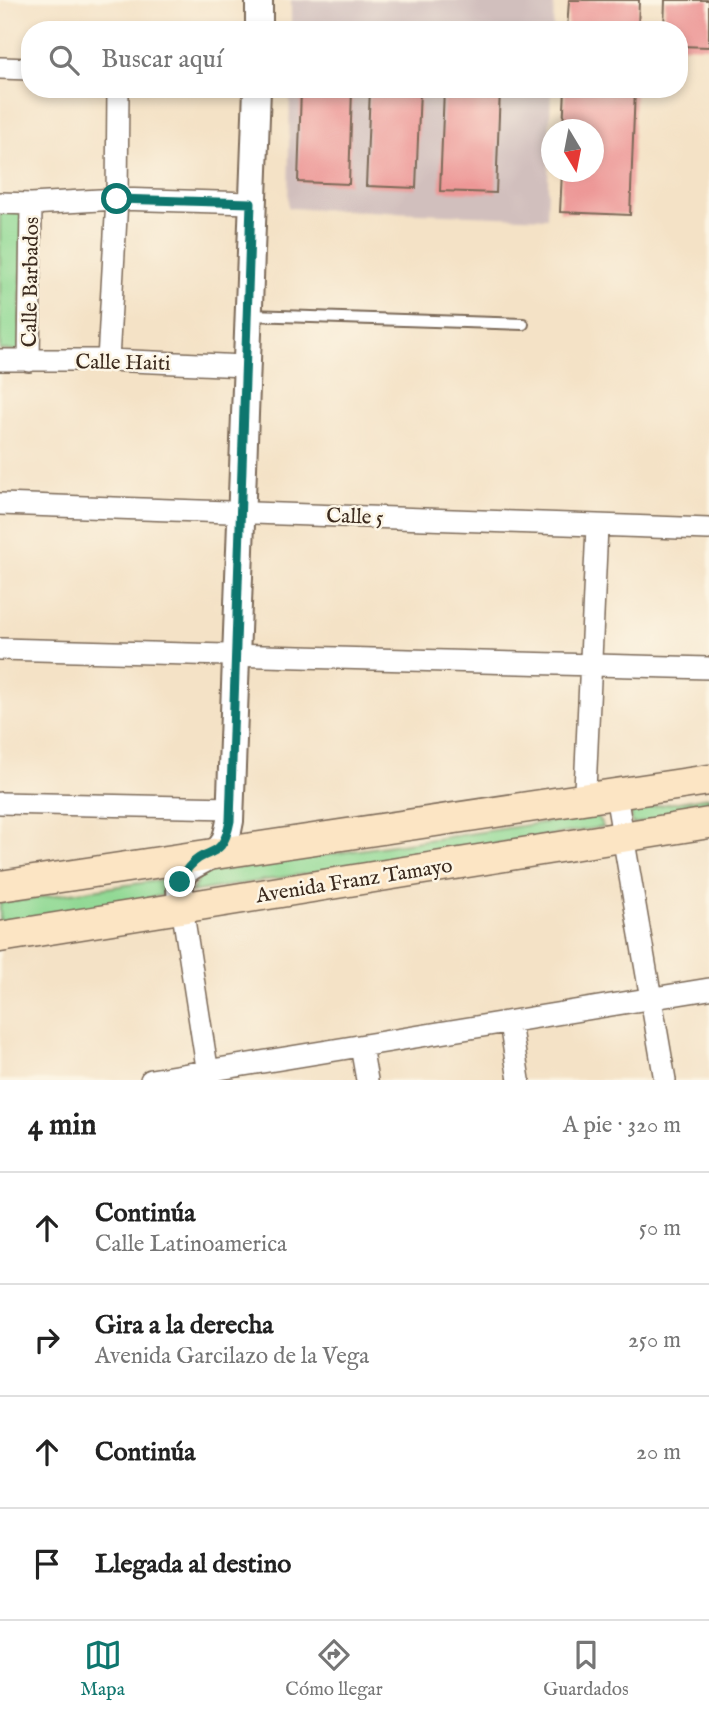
<!DOCTYPE html>
<html lang="es">
<meta charset="utf-8">
<style>
body{margin:0;font-family:"IM FELL English",serif;background:#f2f2f2;color:#222}
.compass{position:absolute;left:541px;top:119px;width:63px;height:63px;border-radius:50%;background:#fff;box-shadow:0 4px 10px #0003;rotate:170deg}
.stop{position:absolute;width:21px;height:21px;margin:-16px;border:5px solid #0f766e;border-radius:50%;background:#fff}
.stop.end{background:#0f766e;border-color:#fff;box-shadow:0 2px 7px #0008}
.list{margin:0;padding:0;list-style:none}
h2{display:flex;justify-content:space-between;align-items:center;height:91px;margin:0;padding:0 28px;font-size:30px}
h2 small{font-size:23px;font-weight:400;color:#767676}
.list li{display:grid;grid-template-columns:46px 1fr auto;gap:21px;align-items:center;box-sizing:border-box;height:112px;padding:0 28px;border-top:2px solid #e0e0e0}
.list b{display:block;font-size:26px;white-space:nowrap}
.list p{margin:0;font-size:23px;white-space:nowrap;color:#767676}
.list em{font-size:23px;font-style:normal;color:#767676}
.icon{flex:none;width:38px;height:38px;fill:none;stroke:currentColor;stroke-width:2;stroke-linecap:round;stroke-linejoin:round}
.map{position:relative;flex:none;width:709px;height:1080px;overflow:hidden}
.search{position:absolute;background:#fff;box-shadow:0 4px 10px #0003;left:21px;right:21px;top:21px;height:77px;display:flex;align-items:center;gap:18px;box-sizing:border-box;padding:0 24px;border-radius:28px;color:#767676;font-size:26px}
.sheet{height:539px;background:#fff}
nav{display:flex;justify-content:space-around;align-items:center;box-sizing:border-box;height:98px;border-top:2px solid #e0e0e0;background:#fff;font-size:19px;color:#767676}
nav a{display:grid;justify-items:center;gap:4px}
nav .on{color:#0f766e}
.map>svg:first-child{display:block}
</style>
<div class="map">
<svg width="709" height="1080" viewBox="0 0 709 1080">
<rect width="100%" height="100%" fill="#fcf5e5"/>
<filter id="ink" filterUnits="userSpaceOnUse"><feTurbulence type="fractalNoise" baseFrequency=".0143" numOctaves="2"/><feDisplacementMap in="SourceGraphic" scale="14" xChannelSelector="R" yChannelSelector="G"/><feConvolveMatrix kernelMatrix="1 2 1 2 8 2 1 2 1" color-interpolation-filters="sRGB"/></filter>
<filter id="wash" filterUnits="userSpaceOnUse"><feTurbulence type="fractalNoise" baseFrequency=".00686" numOctaves="4" result="noise"/><feDisplacementMap in="SourceGraphic" scale="28" xChannelSelector="R" yChannelSelector="G"/><feGaussianBlur stdDeviation="1.57" result="paint"/><feColorMatrix in="noise" values="0 0 0 0 0 0 0 0 0 0 0 0 0 0 0 0 0 1.4 0 .05"/><feComposite in="paint" operator="in"/></filter>
<g filter="url(#wash)">
<rect width="100%" height="100%" fill="#f4e2c6"/>
<path fill="#d1bfbd" d="M291,0H554L553,30H291Z
M290,89H551L547,218L288,208Z"/>
<path fill="#91d994" stroke="#668259" stroke-width="2" d="M0,209L23,210L19,351L0,350Z
M709,797V811L632,824L631,810Z
M597,815L603,827L191,892L202,873Z
M162,880L167,887L165,895L0,925V903Z"/>
<g id="blocks">
<path fill="#ed9897" d="M569,0H639L638,30H567Z
M665,0H709V47L679,46V30H664Z
M301,89H352L349,184L298,182Z
M370,89H420L416,188L366,186Z
M444,89H500L496,193L440,191Z
M565,89H635L630,215L560,212L562,172H594V130H563Z"/>
</g>
</g>
<g filter="url(#ink)">
<use href="#blocks" fill-opacity="0" stroke="#7c6a59" stroke-width="2"/>
<g fill="none" stroke-linecap="round" stroke-linejoin="round">
<g stroke="#7c6a59" stroke-width="14">
<path id="service" d="M250,315L523,324"/>
</g>
<g stroke="#7c6a59" stroke-width="24">
<path id="minor" d="M0,68L30,69
M0,203L31,204L117,199L251,203
M0,360H108L245,366
M108,360L117,199L118,89
M29,361L31,204
M0,504L709,529
M0,649L709,668
M616,795L665,1080
M587,800L585,790L597,527
M0,803L231,808
M182,907L209,1080
M510,1023L519,1080
M361,1046L367,1080
M151,1080L709,989"/>
</g>
<g stroke="#7c6a59" stroke-width="30">
<path id="tertiary" d="M259,30V0
M182,907C173,859 196,871 220,848C227,841 228,830 230,821L257,89"/>
</g>
<g stroke="#7c6a59" stroke-width="33">
<path id="secondary" d="M0,886L709,780
M0,937L709,823"/>
</g>
<use href="#service" stroke="#fff" stroke-width="10"/>
<use href="#minor" stroke="#fff" stroke-width="21"/>
<use href="#tertiary" stroke="#fff" stroke-width="26"/>
<use href="#secondary" stroke="#fce5c4" stroke-width="30"/>
</g>
</g>
<g fill="none" stroke-linecap="round" stroke-linejoin="round" filter="url(#ink)">
<path stroke="#0f766e" stroke-width="9" d="M117,199L251,203L230,821C222,863 207,845 189,867C185,871 183,877 180,882"/>
</g>
<g text-anchor="middle" stroke-width="5" stroke-linejoin="round" paint-order="stroke">
<g font-size="21" fill="#3b2a1e" stroke="#fcf5e5">
<text transform="translate(30 282) rotate(-89)" y="7">Calle Barbados</text>
<text transform="translate(123 362) rotate(1)" y="7">Calle Haiti</text>
<text transform="translate(355 516) rotate(2)" y="7">Calle 5</text>
<text transform="translate(354 880) rotate(-9)" y="7">Avenida Franz Tamayo</text>
</g>
</g>
</svg>
<svg class="compass" viewBox="-18 -18 36 36"><path d="M0-13l5 13h-10z" fill="#e53935"/><path d="M0 13l5-13h-10z" fill="#767676"/></svg>
<div class="stop" style="left:117px;top:199px"></div>
<div class="stop end" style="left:180px;top:882px"></div>
<div class="search"><svg class="icon" aria-label="search" viewBox="0 0 24 24"><circle cx="10" cy="10" r="6"/><path d="M15 15l6 6"/></svg>Buscar aquí</div>
</div>
<section class="sheet">
<h2>4 min<small>A pie · 320 m</small></h2>
<ul class="list">
<li><svg class="icon" aria-label="ahead" viewBox="0 0 24 24"><path d="M12 20V5M6 11l6-6 6 6"/></svg><div><b>Continúa</b><p>Calle Latinoamerica</p></div><em>50 m</em></li>
<li><svg class="icon" aria-label="right" viewBox="0 0 24 24"><path d="M7 20v-9h11M14 6l5 5-5 5"/></svg><div><b>Gira a la derecha</b><p>Avenida Garcilazo de la Vega</p></div><em>250 m</em></li>
<li><svg class="icon" aria-label="ahead" viewBox="0 0 24 24"><path d="M12 20V5M6 11l6-6 6 6"/></svg><div><b>Continúa</b></div><em>20 m</em></li>
<li><svg class="icon" aria-label="arrive" viewBox="0 0 24 24"><path d="M6 21V4h12l-3 4 3 4H6"/></svg><div><b>Llegada al destino</b></div></li>
</ul>
</section>
<nav>
<a class="on"><svg class="icon" aria-label="map" viewBox="0 0 24 24"><path d="M3 6l6-2 6 2 6-2v14l-6 2-6-2-6 2zM9 4v14M15 6v14"/></svg>Mapa</a>
<a><svg class="icon" aria-label="directions" viewBox="0 0 24 24"><path d="M12 3l9 9-9 9-9-9zM9 14v-3h6M13 9l2 2-2 2"/></svg>Cómo llegar</a>
<a><svg class="icon" aria-label="saved" viewBox="0 0 24 24"><path d="M7 4h10v16l-5-4-5 4z"/></svg>Guardados</a>
</nav>
